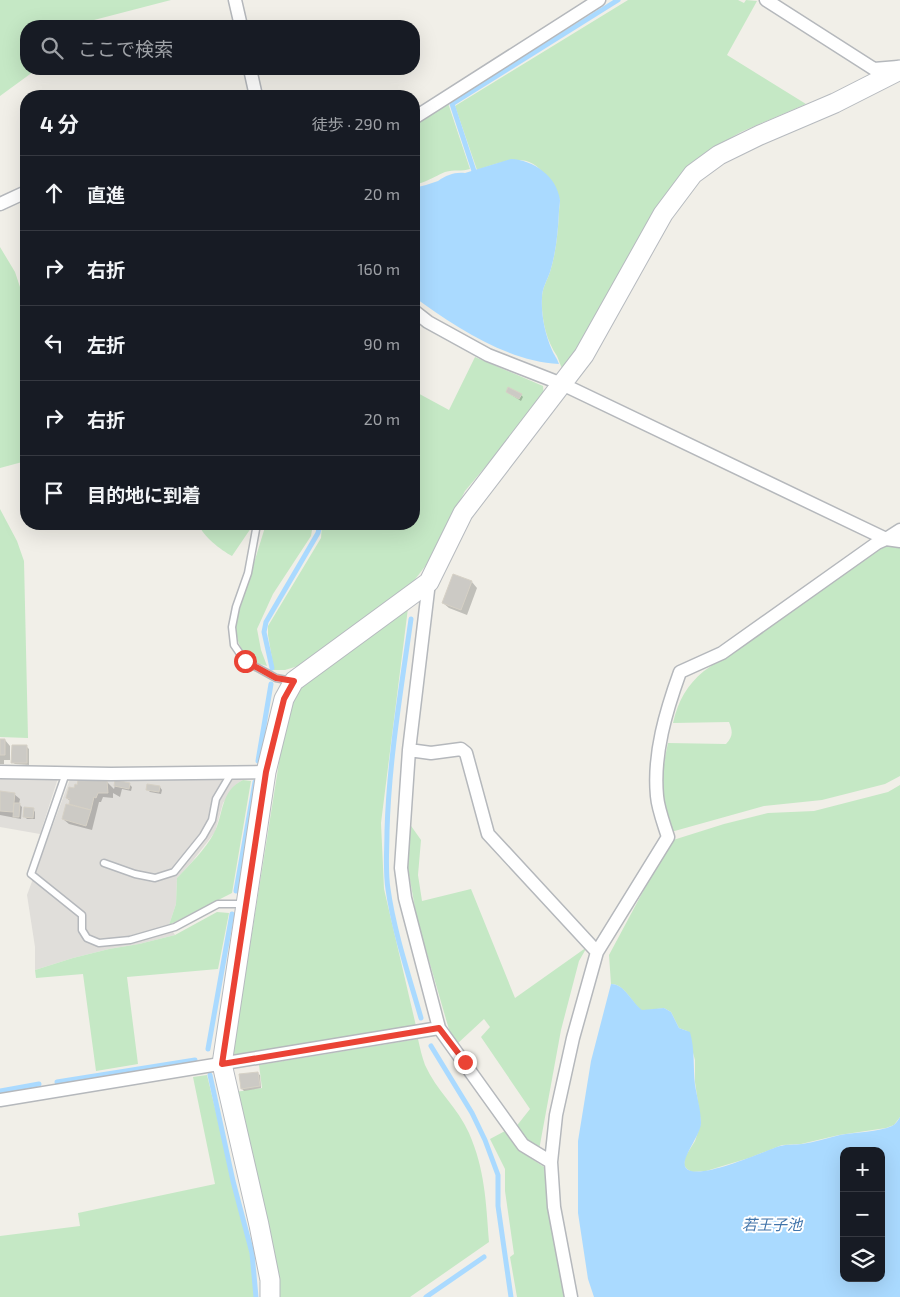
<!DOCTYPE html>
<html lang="ja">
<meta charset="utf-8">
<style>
body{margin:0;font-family:"Exo 2","Noto Sans JP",sans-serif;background:#242831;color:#f1f3f6}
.controls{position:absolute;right:15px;bottom:15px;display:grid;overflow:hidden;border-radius:10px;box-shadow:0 5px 20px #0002}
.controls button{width:45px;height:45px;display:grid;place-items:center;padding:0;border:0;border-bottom:1px solid #363941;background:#171b24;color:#f1f3f6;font:25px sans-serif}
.stop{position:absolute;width:15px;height:15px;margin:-11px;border:4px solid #ea4335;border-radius:50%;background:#fff}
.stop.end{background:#ea4335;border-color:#fff;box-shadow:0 1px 5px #0008}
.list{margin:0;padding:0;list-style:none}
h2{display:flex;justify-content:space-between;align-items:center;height:65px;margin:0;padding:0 20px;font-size:21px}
h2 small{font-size:16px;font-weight:400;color:#9ea1a6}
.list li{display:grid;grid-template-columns:32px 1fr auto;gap:15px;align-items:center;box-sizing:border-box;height:75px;padding:0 20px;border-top:1px solid #363941}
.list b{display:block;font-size:19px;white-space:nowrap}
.list em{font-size:16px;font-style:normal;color:#9ea1a6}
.icon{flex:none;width:28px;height:28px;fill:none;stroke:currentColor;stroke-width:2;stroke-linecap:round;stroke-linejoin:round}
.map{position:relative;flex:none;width:900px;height:1297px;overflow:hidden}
.search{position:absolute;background:#171b24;box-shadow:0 5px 20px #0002;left:20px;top:20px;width:400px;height:55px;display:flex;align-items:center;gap:12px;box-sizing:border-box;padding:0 18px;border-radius:20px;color:#9ea1a6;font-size:19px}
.panel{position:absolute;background:#171b24;box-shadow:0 5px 20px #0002;left:20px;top:90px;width:400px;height:440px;border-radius:20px}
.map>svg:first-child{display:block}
</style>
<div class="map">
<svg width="900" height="1297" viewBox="0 0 900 1297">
<rect width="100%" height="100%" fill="#f1efe8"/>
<path fill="#e0deda" d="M0,778H58L40,834L0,827Z
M220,778L243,780L238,783L223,803L215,832L191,863L177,878L176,904L169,925L175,935L139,944L109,949L73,958L35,970V947L27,895L70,779Z"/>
<path fill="#c5e8c5" d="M0,0H171L94,20L88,26H26V69H37L0,96Z
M628,0H738L744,3L746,0L757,1L727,55L806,104L741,132L720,144L700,158L674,183L652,215L575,354L563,370C560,365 559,360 557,356C546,340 541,318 542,298C542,288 547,281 550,272C556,253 558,232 559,212C559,208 560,204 560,200C557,193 550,184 546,177C529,149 502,162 477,170L455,106Z
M448,103L470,169C462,172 454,169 445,172C434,177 426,182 414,185V126Z
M0,247L15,272L21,290L24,306L26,342V461L0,468Z
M475,357L543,386L544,397L465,491L430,560L413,582L379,610L298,666L285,670H274L268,635V626L321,538L322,524H414V391L449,410Z
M0,509L17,541L24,561L28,738L0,737Z
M199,524H252L251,528L232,556C221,550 202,536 199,524Z
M266,524H313L311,536L273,594L257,629L261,650L267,666C244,661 237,646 235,624Z
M885,543L900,545V776L885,784L822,800L764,806L671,832C661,797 660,779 668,743L726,744C733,736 733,732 729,722L673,723C678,701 687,685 704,671Z
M408,608L381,823L384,889L416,1026L236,1056L233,1053L280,756L292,703L301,688L319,672Z
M243,780L251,781L232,893L169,925L176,904L177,878C190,864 205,850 214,833C224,814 220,791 243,780Z
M900,785V1117L894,1125L886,1128L839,1135L801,1144L782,1145L749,1158L706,1171L692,1172L687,1169L684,1165L685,1157L695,1141L701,1123L695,1082V1060L687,1031L679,1028L671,1012L664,1008L642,1011C632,1003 625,984 611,984L609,955L670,841L724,824L768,813L814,811L888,792Z
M409,823L421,840L418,875L422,901L471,889L515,998L587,947L579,961L561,1030L539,1150L526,1142L515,1128L530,1109L481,1037L490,1027L484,1019L457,1044L450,1033L417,919L407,863Z
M217,912L229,913L218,969L127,977L138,1064L96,1071L83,974L36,978L35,970L73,958L109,949L139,944L175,935Z
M418,1039C420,1048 422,1057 425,1065C436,1090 458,1108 469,1133C485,1170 486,1202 489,1242L410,1297H278L235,1092L262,1088L259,1065Z
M207,1075L250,1253L254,1280V1297H0V1236L80,1226L78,1213L215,1184L193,1077Z
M505,1131L520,1151L544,1167L558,1265L565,1297H517L510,1257L514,1254L505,1191V1169L490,1139Z"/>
<path fill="#aadaff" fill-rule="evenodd" d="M511,159C533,160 557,176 560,200C560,204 559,208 559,211C558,232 556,253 550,272C547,281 542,288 542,298C541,315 545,334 552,350C554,355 557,358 559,364C508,362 454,326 414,297V188C422,186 430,184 438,181C447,175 454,172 465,173Z
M611,984C625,984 632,1003 642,1010L664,1008L671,1012L679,1028L690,1032C695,1050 693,1067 695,1085C697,1097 701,1111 701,1123C701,1135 679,1160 686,1168C697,1182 764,1151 780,1146C787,1144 795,1145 802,1144C815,1142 827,1138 840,1135C855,1132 879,1132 892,1126C896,1124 898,1120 900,1117V1297H594L588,1279L578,1213V1141L591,1061ZM844,1151H881V1278H844Z"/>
<path fill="#0003" d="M507,392L521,395L523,397L521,401Z
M454,575L472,582L477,588L467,615L449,608L443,603Z
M0,740H5L10,746V760H4V764H0Z
M26,746L29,749V765L15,764L12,762Z
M107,782L114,789L116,782L129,784L132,787L131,791L122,789L120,797L113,793V798L103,797L101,802H99L92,830L69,824L63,819L71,802L67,798L75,789Z
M160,787L162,790L161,794L150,792L147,789Z
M0,793L14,794L20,799L19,804L22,807L21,819L0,815Z
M33,809L35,812V819H27L24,816Z
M257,1073L260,1075L261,1088L244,1091L242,1089Z"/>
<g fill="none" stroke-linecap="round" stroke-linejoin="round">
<path stroke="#aadaff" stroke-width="5" d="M474,171L452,104L618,0
M411,619C401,690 389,760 387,831C387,850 385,870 388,889C394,932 409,976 421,1018
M272,668L264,632L266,622L318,533L320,524
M258,761L271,684
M236,891L255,782
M431,1046L472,1113L485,1140L498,1175V1206L511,1297
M208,1049L232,914
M210,1075L233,1181L252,1253L256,1297
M57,1082L195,1060
M0,1091L39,1084
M426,1297L484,1257"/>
</g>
<path fill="#cccac5" stroke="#d6d1c6" d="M508,387L522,394L519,399L506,392Z
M453,574L472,581L461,610L442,603Z
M0,739H5V755H0Z
M12,745H27V763H11Z
M78,780L107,781L108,793H98L96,798L94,797L91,810L69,804L70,799L66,798L69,787L74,788L75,784L77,785Z
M115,780L130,783L129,789L114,786Z
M147,784L160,786L159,792L146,790Z
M0,791L15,793L13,812L0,811Z
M14,803H20L19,817H13Z
M66,804L91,810L86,826L62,819Z
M24,807L34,808L33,818L23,817Z
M258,1072L260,1086L241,1089L239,1074Z"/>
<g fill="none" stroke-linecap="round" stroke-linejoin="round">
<g stroke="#b5b8bc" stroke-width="9">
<path id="lane" d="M257,524L248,573L236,607L232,627L234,645L245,661L276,678L292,681
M66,773L31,874L82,915V930L87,938L99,943L130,940L175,927L218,904H245
M104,863L135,874L155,878L174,872L203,836L212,820L216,799L232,772"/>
</g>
<g stroke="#b5b8bc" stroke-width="15">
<path id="street" d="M235,0L241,26
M766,0L874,69L898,67
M250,69L256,96
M414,118L599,0
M0,204L26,192
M414,311L428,322L488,355L562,384L886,539L900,541
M429,582L409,750L401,868L405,898L439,1028L523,1145L551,1162
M409,750L431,753L461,749L466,753L488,834L597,952
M0,772L111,774L266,772
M0,1100L439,1028
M571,1297L554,1207L551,1162L556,1115L573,1038L597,952L668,837C664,824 658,809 657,796C653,754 666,711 680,672L722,653L877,543L886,539L900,530"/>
</g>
<g stroke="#b6babf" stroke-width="21">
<path id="secondary" d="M270,1297V1280L259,1225L222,1064L266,772L284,699L294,681L429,582L463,513L584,355L663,214L693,174L719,155L760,135L835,103L900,70"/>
</g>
<use href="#lane" stroke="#fff" stroke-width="6"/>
<use href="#street" stroke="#fff" stroke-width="12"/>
<use href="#secondary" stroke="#fff" stroke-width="19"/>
</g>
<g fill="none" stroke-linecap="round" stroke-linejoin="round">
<path stroke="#ea4335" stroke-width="6" d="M245,661L276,678L294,681L284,699L266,772L222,1064L439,1028L465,1062"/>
</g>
<g text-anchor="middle" stroke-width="4" stroke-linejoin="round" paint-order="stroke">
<g font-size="15" font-style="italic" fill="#4174aa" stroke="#fff">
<text x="772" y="1230">若王子池</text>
</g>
</g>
</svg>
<div class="controls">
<button>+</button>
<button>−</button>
<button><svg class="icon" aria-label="layers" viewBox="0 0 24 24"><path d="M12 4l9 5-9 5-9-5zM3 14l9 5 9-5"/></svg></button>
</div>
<div class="stop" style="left:245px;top:661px"></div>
<div class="stop end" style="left:465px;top:1062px"></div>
<div class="search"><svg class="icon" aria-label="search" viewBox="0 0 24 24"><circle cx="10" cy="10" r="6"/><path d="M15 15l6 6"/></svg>ここで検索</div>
<section class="panel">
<h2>4 分<small>徒歩 · 290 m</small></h2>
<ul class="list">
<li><svg class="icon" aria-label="ahead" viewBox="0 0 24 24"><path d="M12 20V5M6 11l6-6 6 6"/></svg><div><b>直進</b></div><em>20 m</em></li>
<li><svg class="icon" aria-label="right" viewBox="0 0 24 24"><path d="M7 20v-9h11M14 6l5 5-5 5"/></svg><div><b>右折</b></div><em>160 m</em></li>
<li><svg class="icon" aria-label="left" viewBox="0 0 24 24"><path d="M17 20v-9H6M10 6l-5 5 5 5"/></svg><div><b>左折</b></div><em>90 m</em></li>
<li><svg class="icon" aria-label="right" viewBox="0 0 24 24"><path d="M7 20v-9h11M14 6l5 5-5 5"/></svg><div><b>右折</b></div><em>20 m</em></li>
<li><svg class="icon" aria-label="arrive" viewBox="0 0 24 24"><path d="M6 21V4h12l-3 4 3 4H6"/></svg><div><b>目的地に到着</b></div></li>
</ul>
</section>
</div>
